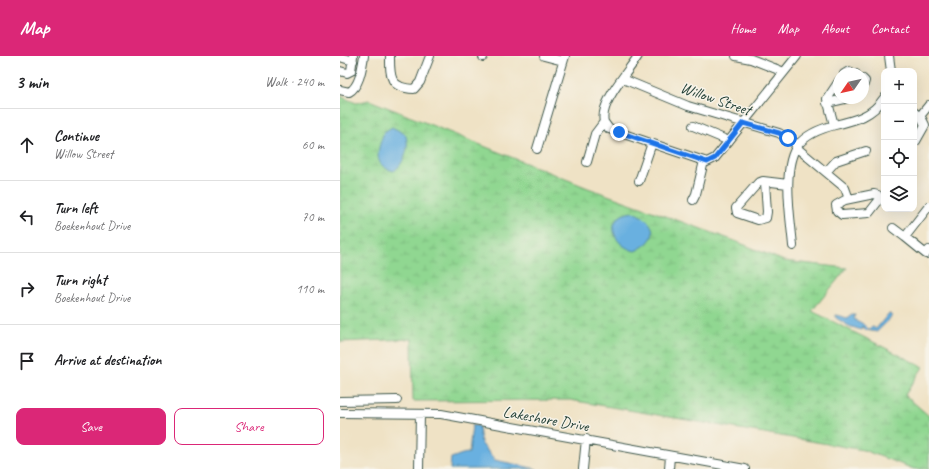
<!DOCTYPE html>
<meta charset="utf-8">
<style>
body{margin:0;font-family:Caveat,sans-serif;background:#f6f6f6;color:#202124}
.controls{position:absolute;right:12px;top:12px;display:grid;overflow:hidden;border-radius:8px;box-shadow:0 4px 16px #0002}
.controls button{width:36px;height:36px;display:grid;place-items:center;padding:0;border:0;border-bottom:1px solid #e0e0e0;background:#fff;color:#202124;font:20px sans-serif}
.compass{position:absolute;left:493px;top:12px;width:36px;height:36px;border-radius:50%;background:#fff;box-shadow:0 4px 16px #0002;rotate:236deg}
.stop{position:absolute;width:12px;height:12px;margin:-9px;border:3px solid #1a73e8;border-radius:50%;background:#fff}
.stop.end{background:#1a73e8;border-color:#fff;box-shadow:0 1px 4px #0008}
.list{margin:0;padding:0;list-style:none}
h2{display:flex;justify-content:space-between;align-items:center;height:52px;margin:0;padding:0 16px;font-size:17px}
h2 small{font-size:13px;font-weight:400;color:#757577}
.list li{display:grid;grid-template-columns:26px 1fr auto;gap:12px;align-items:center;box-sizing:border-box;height:72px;padding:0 16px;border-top:1px solid #e0e0e0}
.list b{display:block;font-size:15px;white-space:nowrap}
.list p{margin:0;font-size:13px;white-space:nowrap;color:#757577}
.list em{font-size:13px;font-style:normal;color:#757577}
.actions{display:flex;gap:8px;padding:12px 16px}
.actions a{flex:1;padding:9px 0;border:1px solid #db2777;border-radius:8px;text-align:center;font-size:14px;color:#db2777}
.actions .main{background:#db2777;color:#fff}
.icon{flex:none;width:22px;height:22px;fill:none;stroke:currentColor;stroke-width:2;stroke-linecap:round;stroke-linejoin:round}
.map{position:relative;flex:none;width:589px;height:413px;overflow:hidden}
header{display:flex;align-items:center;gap:24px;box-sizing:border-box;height:56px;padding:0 20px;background:#db2777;color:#fff}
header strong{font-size:19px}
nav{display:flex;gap:22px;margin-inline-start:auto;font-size:14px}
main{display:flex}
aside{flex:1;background:#fff}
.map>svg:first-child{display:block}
</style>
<header>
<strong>Map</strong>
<nav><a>Home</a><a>Map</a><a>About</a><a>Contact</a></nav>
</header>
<main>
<aside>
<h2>3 min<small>Walk · 240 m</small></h2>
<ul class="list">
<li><svg class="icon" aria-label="ahead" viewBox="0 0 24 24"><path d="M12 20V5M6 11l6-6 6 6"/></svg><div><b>Continue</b><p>Willow Street</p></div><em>60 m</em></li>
<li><svg class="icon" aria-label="left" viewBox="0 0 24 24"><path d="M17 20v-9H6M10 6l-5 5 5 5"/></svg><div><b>Turn left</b><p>Boekenhout Drive</p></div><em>70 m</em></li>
<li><svg class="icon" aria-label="right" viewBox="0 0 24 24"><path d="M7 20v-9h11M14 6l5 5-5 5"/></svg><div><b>Turn right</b><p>Boekenhout Drive</p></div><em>110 m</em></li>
<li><svg class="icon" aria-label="arrive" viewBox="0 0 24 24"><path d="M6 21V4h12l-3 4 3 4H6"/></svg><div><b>Arrive at destination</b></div></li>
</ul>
<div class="actions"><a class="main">Save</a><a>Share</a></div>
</aside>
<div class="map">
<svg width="589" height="413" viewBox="0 0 589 413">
<defs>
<pattern id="wetland-marsh" width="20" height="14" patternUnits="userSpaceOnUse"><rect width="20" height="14" fill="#90d791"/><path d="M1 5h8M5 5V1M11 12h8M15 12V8" fill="none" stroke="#7cb97e"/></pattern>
</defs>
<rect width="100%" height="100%" fill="#f7f3e8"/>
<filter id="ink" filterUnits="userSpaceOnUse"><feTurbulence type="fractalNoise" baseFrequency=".025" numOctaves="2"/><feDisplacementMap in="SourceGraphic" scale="8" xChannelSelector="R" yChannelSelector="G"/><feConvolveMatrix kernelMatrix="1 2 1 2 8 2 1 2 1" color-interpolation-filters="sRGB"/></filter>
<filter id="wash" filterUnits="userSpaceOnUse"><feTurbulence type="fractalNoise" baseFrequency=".012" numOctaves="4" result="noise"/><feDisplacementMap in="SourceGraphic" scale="16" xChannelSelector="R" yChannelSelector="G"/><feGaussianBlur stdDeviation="0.9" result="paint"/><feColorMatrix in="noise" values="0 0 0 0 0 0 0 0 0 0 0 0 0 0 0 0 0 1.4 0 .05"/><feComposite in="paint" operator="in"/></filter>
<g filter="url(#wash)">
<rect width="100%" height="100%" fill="#efe2c5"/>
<path fill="url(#wetland-marsh)" stroke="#588a62" d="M0,40L16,47L29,44L248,132L395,185L444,205L507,212L472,255L583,311L565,339L589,360V413H574L523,394L230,344L73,345L72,283L0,286Z"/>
<path fill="#69b0e0" stroke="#44768a" d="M52,71L65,78C71,90 64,108 54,115C31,110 38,93 44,76Z
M293,156C317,166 321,183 295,195C270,189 264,159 293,156Z
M549,257L552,260L537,276L526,274L522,270L521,274L509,270L496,262V259L507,262L512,259H515L514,262L517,266L522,267L528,273L533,271L536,273Z
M132,369L139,370L141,387L155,404L197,413H110L111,402C118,400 122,397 129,397Z"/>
</g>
<g filter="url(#ink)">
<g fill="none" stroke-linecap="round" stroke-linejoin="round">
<g stroke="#3e564a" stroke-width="10">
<path id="minor" d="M50,0C50,20 49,32 74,33L80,26L90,0
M204,0L223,5
M298,0C288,16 259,47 264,66L269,73L367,106L375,102L384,91L457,0
M396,0L411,3L444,16
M549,0L551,15
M0,1L13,5
M143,1V0
M0,15L7,17L11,15L13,0
M504,18L509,15L516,18
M283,23L348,50L439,77L458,89
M523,23L525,25L523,31
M0,34L9,36C20,30 22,11 24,0
M487,47L509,42
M574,56L582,63L585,69L576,85
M580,60L589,49
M494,69L487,43L499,25
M353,70L389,85
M457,92L505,132L509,143
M197,93L225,0
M247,106L255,78L264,66
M486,116L496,105L526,95
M299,125L312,87
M425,126L427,156L426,162L418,164L397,157L396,152L418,127L423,125L448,128
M534,138L538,139L540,143L529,157L502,159L497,155L496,149L505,144Z
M353,144L356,138L364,105
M553,172L565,181L589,150
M565,181L586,198L589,194
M453,190C451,164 441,110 458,89C467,78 483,72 495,69C516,64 532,60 544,42
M0,345L57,344
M0,357L101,358L405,413
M79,413L80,358
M243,413L246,383
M329,413L330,400"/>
</g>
<use href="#minor" stroke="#fff" stroke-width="8"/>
</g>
</g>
<g fill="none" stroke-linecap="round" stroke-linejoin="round" filter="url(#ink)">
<path stroke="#1a73e8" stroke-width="5" d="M279,76L367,106L375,102L403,67L439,77L448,82"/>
</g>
<g text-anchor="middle" stroke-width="3" stroke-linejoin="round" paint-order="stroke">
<g font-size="16" fill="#1f3d34" stroke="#f7f3e8">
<text transform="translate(376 42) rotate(19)" y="6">Willow Street</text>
<text transform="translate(206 362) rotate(10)" y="6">Lakeshore Drive</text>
</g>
</g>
</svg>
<div class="controls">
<button>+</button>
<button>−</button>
<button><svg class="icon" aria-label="locate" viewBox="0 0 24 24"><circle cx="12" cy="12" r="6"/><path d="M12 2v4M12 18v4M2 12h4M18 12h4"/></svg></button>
<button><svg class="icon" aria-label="layers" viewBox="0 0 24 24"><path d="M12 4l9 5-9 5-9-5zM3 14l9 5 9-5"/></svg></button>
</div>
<svg class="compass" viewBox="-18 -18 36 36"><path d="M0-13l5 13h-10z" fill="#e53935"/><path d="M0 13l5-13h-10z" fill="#757577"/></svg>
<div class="stop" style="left:448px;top:82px"></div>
<div class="stop end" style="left:279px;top:76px"></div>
</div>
</main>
